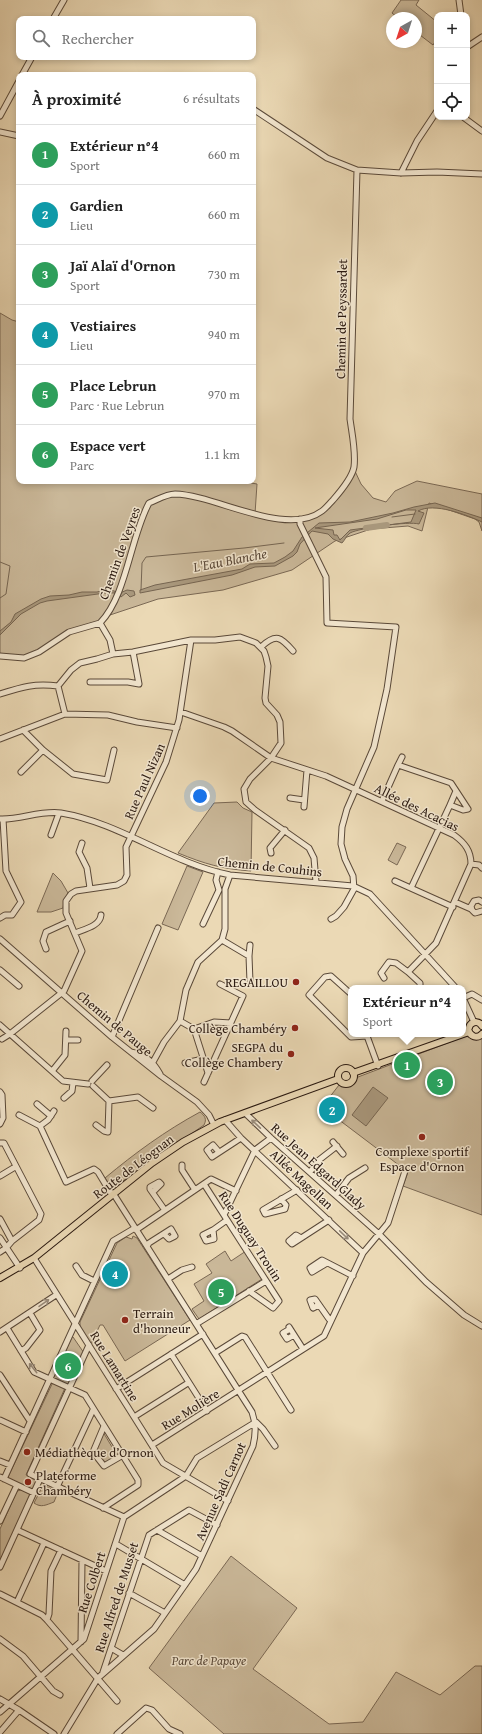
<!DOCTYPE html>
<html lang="fr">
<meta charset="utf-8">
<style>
body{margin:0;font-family:"Gentium Book Plus",serif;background:#f2f2f2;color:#222}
.controls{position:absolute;right:12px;top:12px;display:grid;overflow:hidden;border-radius:8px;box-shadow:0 2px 6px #0003}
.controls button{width:36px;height:36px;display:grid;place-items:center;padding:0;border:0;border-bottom:1px solid #e0e0e0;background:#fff;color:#222;font:20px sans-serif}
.compass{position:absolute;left:386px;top:12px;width:36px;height:36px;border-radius:50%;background:#fff;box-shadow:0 2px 6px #0003;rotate:219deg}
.you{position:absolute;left:200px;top:796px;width:14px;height:14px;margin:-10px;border:3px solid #fff;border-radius:50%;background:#1a73e8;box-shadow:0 0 0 6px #1a73e833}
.badge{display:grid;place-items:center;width:26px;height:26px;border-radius:50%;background:#8f2418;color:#fff;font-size:13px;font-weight:700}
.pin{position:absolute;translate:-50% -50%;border:2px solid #fff;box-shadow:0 1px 4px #0006}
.popup{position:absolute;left:348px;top:985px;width:118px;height:52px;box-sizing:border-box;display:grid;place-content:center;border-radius:8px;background:#fff;filter:drop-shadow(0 1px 3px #0005);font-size:13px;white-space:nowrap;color:#767676}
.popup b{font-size:15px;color:#222}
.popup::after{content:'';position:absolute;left:50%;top:100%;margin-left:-8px;border:8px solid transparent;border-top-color:#fff}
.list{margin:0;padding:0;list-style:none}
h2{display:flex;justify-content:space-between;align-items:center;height:52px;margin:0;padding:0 16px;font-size:17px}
h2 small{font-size:13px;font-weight:400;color:#767676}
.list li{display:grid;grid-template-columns:26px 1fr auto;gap:12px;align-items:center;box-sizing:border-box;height:60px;padding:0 16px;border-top:1px solid #e0e0e0}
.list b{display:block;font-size:15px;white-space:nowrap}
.list p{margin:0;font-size:13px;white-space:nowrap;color:#767676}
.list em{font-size:13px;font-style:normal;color:#767676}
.icon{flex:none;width:22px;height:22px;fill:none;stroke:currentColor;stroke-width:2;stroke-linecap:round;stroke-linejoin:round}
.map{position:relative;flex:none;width:482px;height:1734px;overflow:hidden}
.search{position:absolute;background:#fff;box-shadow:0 2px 6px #0003;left:16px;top:16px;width:240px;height:44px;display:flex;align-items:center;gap:10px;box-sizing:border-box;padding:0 14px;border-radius:8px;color:#767676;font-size:15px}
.panel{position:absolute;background:#fff;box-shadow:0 2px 6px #0003;left:16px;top:72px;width:240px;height:412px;border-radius:8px}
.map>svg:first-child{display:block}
</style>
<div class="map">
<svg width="482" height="1734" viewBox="0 0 482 1734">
<rect width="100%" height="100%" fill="#ebd9b5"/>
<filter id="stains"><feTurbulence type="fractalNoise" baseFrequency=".005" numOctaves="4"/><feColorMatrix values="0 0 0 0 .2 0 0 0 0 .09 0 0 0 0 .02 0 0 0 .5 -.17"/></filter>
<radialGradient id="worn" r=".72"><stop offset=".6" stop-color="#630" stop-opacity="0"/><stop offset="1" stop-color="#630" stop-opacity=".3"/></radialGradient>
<path fill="#cab899" stroke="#7a6854" d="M401,0H419L416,5L437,22V39L433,45L416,32V18H398L392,13Z
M0,313L12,320L19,322V481H239L257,484L255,514L281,519L315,515L335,497L354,469L361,484L373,498L386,502L395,491L417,481L482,494V531L479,522L475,519L429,503L422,531L408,526L371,529L335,541L292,570L223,590L158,599L107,616L100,623L69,632L39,652L24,658L0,656Z
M237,802L243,808L252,812L251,871C222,869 205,864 178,853L214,803Z
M397,843L406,847L397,865L388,860Z
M187,866L203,872L178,930L162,924Z
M53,873L61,881L68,893L64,902L63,908L51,912H37Z
M466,1036L471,1038L482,1037V1215L403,1186L408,1172L322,1107L339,1085C349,1088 352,1085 358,1077Z
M200,1112C205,1116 207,1119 204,1125L114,1187H111L105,1178C135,1153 165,1131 200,1112Z
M133,1236L137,1238L190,1320L125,1361L103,1325H100L91,1344L80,1327V1322L117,1243L126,1237L132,1239Z
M225,1251L231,1261L246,1251L262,1279L199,1319L192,1309L204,1301L194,1284L212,1273L206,1264Z
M72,1337H73L84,1353L69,1385L66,1386L53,1378Z
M53,1382L65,1388L26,1475L37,1481L34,1488L31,1489L9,1479L8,1477Z
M103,1432L118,1457L105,1465L94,1450Z
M43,1485L58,1492L54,1502C46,1505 41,1508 34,1503Z
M21,1490L29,1493L30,1496L0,1561V1529L17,1491Z
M231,1556L297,1608L253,1669L329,1724L363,1722L396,1672L440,1695L475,1666H482V1734H224L149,1668Z"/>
<path fill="#a9987d" stroke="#766551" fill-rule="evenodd" d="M435,503L482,518V522C467,515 434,502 418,511L424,513L419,524C409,521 359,528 350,533C346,536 345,540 342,543L333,539L328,534L312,531L300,544L297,552L293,556L275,566L255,567L232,575L140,593V590L155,585L242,569L250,564L274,563L285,557L293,551L302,537L319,523L350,522L393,513L414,507ZM406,510H416L411,522L350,530L340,540L337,535H334L333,530L315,528L377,519Z
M108,589L120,593L127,590L134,591L135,595L130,597L126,593L121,597L115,593H105L47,601L40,603L21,614L0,635V631L11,622L15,614L41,599L50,596L69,595L82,592H97Z
M373,1087L388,1098L366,1126L352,1115Z"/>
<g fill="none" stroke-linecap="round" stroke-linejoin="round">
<path stroke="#766551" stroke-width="1" d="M392,517L415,514
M0,562L10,566L6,594L0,598
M141,590L142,563L146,557L244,548L284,543"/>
<path stroke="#a9987d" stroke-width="6" d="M366,528L387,525"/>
<g stroke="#5a4939" stroke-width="7">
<path id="minor" d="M459,0L461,15
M53,19L64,0
M467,47L482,37
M22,75L32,57
M253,109L327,158L357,170L401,173L437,172L482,174
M0,116L19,81
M463,117L482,131
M0,132L19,136
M401,173L417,141L437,111
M300,519V524L326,577L327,623L396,627L387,689L374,747L347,809L342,827L341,844L345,859L353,876L354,889L344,907L336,916L331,919
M100,623C127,595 130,538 149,503C157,500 166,494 175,494C216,495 286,538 322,511C326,508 329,504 333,500C340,492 352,478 354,467C356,452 352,434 350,419L357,170
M100,623L110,640L113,654
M261,647C276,633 281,637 293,651
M0,656L24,658L39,652L69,632L100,623
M90,682H128L139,684L133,652
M58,686L65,714
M0,694C22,687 34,683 58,686L71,670L80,663L97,659L113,654L133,652L191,640H215L240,637L256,643L264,651L266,657L268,666L265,698L266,703L277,715L280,722L281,743L271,758L250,779L244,789L246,802L255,810L309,848L314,858L316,882
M181,712L224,727L232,731L271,758L326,776L454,835C465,843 471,851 471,864L436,943L408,972L396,963L389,962L381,973L384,978
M23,730L43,750L73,774L107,780L114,750
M0,739L65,714L108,715L137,722L177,728
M398,765L402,757
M21,772L43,750
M290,798L304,800
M382,801L398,765L451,783L468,809L463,810L450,805L411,888
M450,805L456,791
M304,807L307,770
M0,819C20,820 41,810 61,813C121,823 170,863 230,875L353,886L370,894L456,988
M51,835L59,813
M82,843L79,852L87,868L90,888
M271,853L270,848L285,830
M471,864L479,865L482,868
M395,881L453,907
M455,902L471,909
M482,902L479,900L474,901L471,906L472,910L475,913L482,911
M0,918L5,915H12L21,902L6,871L3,819
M203,924L219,890L216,880L218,872
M75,933C85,929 100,926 101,915
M0,939L112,1037L161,1076L197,1102L209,1115L214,1125
M222,940L249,956L250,982
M46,949L43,941L46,932L70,921
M249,956L250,945
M0,970L19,986
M408,972L420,983V988
M351,994L331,976L325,977L309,995L351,1037L367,1036L378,1066
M463,998L474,1022
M463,998L472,994L482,1000
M180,1021L194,1029L214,1022L231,1023
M0,1025L63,1081L88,1084
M194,1029L208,1073
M112,1037L158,928
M2,1039L10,1034L64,991L82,951L66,913V901L71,894L76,891L117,885L124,881L127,875L126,847L166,762L179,720L191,640
M66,1040H78
M131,1052C145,1055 153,1061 160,1074
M153,1062L164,1042L180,1021L186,990L198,962L222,940L225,929V889L230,875
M185,1063L203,1059
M53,1070L65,1055L66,1031
M92,1081L107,1065
M204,1082L243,996L220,984
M93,1086L109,1101
M0,1092L2,1095L3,1118L0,1124
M64,1098L72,1091L73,1083
M109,1101L138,1097L153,1108
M37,1104L51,1116
M245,1113L271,1138L379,1234L426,1282L464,1315L482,1326
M19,1115L40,1126L66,1182L94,1169L98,1172L110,1192L113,1193L252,1412C256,1424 256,1433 253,1446L196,1569L154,1629L98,1678L64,1734
M225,1120L241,1138L363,1253
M96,1125L104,1131L108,1132L109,1101
M40,1126L48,1120L54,1111
M333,1142L343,1154
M0,1143H4L41,1214L39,1220L12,1241L6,1248L0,1252
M219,1152L213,1145L207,1150L212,1157L241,1138
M182,1165V1170L195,1190
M310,1172L319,1160L337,1146
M0,1176L15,1167
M204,1184L279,1301L273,1308L249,1291
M153,1192L161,1184L159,1182L150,1187V1189L164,1209
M336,1195L349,1178L365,1168
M281,1199L286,1205L285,1209L265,1214L263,1210L297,1190
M224,1215L255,1150L271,1138
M0,1219L12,1241
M136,1230L211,1179L236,1191
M213,1230L203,1235L206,1241L214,1239L213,1230L227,1220
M0,1238L20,1268
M301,1238L296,1235L289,1241L292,1244L329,1220
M147,1246L149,1243L171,1229L175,1236L169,1239L164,1234
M34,1258L163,1463L228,1501
M327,1263L312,1272L310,1268L322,1260L353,1276
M76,1266L82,1275L94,1281
M168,1279L182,1270L192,1267
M319,1305L313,1308L310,1300L315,1299L329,1319L331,1321
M196,1324L266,1281
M289,1327L303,1349
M7,1328L34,1372L85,1395L138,1480V1485L103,1508
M290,1329L283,1333L287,1339L294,1335
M0,1332L56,1295
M89,1345L30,1474L124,1517
M21,1351L26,1348L40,1330L30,1313
M215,1353L242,1336L245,1337L291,1410
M171,1354L207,1411
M0,1375L30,1421
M116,1389L203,1334
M134,1417L188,1383
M0,1420L26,1432
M104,1426L93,1452L104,1466L123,1455
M152,1445L324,1336L363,1253L388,1223L405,1171
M0,1461L10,1465
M0,1477L34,1493
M4,1479L113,1241L135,1228
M57,1487L93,1410
M124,1517L186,1476L197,1458L256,1422L263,1429L275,1446
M0,1521L17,1485
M17,1530L106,1571
M157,1530L202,1556
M116,1544L185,1585
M0,1567L40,1479
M129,1593L165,1613
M0,1594L42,1615L47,1620L117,1701
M17,1602L44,1543
M47,1620L49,1614L51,1571L61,1550
M0,1639L23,1656L53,1691L60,1695
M81,1642L82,1561
M111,1648L123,1655
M103,1672L149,1535L189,1510L217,1525
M0,1699L19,1710L54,1734
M0,1712L84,1639L124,1517
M0,1732L19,1710
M117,1734L146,1708L152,1710L169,1729L180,1734"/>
</g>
<g stroke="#2a1910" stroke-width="8">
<path id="major" d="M482,1026C479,1021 474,1021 470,1025L468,1030C471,1037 477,1039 482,1034
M338 1076a8 8 0 1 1 16 0a8 8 0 1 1-16 0Z
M353,1073L469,1032
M0,1278L34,1258L152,1163L183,1142L220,1122L338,1079"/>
</g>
<use href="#minor" stroke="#f2e6cf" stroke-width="5"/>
<use href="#major" stroke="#ebd9b5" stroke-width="6"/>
</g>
<defs><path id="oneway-shaft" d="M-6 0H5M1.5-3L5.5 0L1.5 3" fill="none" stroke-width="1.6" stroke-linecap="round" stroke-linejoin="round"/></defs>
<g stroke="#988a79">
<use href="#oneway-shaft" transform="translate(256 1124) rotate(-137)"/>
<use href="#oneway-shaft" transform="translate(344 1235) rotate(44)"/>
<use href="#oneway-shaft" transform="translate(44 1303) rotate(-35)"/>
<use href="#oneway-shaft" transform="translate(33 1368) rotate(-129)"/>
</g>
<g fill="#8f2418" stroke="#f2e6cf" stroke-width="1.5">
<circle cx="296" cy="982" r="4"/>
<circle cx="295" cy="1028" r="4"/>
<circle cx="291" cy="1054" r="4"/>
<circle cx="422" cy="1137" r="4"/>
<circle cx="125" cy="1320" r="4"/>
<circle cx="27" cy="1452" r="4"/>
<circle cx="28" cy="1482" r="4"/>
</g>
<g text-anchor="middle" stroke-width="3" stroke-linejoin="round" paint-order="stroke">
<g font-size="13" fill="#2a1910" stroke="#f2e6cf">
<text transform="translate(341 319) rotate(-89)" y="5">Chemin de Peyssardet</text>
<text transform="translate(119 553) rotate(-70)" y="5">Chemin de Veyres</text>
<text transform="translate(144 781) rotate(-66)" y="5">Rue Paul Nizan</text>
<text transform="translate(417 807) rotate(26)" y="5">Allée des Acacias</text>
<text transform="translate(270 866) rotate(6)" y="5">Chemin de Couhins</text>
<text transform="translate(115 1023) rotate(40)" y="5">Chemin de Pauge</text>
<text transform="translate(133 1166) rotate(-37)" y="5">Route de Léognan</text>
<text transform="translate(319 1166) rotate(42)" y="5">Rue Jean Edgard Glady</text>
<text transform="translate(302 1179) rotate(43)" y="5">Allée Magellan</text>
<text transform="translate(251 1236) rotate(57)" y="5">Rue Duguay Trouin</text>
<text transform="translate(115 1366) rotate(58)" y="5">Rue Lamartine</text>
<text transform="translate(190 1409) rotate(-32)" y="5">Rue Molière</text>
<text transform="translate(220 1491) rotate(-66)" y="5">Avenue Sadi Carnot</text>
<text transform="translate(91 1582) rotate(-72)" y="5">Rue Colbert</text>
<text transform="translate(116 1597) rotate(-72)" y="5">Rue Alfred de Musset</text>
</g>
<g font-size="13" fill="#2a1910" stroke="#f2e6cf" text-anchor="end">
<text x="288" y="987">REGAILLOU</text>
<text x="287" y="1033">Collège Chambéry</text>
<text x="283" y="1052">SEGPA du<tspan x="283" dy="15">Collège Chambery</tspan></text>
<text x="422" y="1156" text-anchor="middle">Complexe sportif<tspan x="422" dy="15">Espace d'Ornon</tspan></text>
<text x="133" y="1318" text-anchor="start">Terrain<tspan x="133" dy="15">d'honneur</tspan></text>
<text x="35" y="1457" text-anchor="start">Médiathèque d’Ornon</text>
<text x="36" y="1480" text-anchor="start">Plateforme<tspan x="36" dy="15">Chambéry</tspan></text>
</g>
<g font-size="13" font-style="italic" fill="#5a4939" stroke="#f2e6cf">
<text x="209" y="1665">Parc de Papaye</text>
</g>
<g font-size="14" font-style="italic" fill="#5d4c3c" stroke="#f2e6cf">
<text transform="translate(230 560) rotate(-11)" y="5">L'Eau Blanche</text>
</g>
</g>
<rect width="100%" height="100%" filter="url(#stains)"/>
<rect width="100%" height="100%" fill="url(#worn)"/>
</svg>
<div class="controls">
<button>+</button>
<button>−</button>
<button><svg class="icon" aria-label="locate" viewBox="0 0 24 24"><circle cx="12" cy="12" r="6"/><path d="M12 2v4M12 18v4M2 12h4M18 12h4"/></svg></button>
</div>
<svg class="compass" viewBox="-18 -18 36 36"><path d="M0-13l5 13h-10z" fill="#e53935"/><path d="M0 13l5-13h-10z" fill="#767676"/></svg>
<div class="you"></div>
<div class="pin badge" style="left:407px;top:1065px;background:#2e9e5b">1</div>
<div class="popup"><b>Extérieur n°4</b>Sport</div>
<div class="pin badge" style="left:332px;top:1110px;background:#0f9aa8">2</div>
<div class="pin badge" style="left:440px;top:1082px;background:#2e9e5b">3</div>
<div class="pin badge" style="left:115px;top:1274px;background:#0f9aa8">4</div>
<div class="pin badge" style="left:221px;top:1292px;background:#2e9e5b">5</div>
<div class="pin badge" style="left:68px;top:1366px;background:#2e9e5b">6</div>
<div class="search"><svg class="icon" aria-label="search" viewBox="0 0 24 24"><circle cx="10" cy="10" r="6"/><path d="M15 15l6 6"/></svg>Rechercher</div>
<section class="panel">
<h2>À proximité<small>6 résultats</small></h2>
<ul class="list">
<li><span class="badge" style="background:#2e9e5b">1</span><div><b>Extérieur n°4</b><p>Sport</p></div><em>660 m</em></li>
<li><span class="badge" style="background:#0f9aa8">2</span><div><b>Gardien</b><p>Lieu</p></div><em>660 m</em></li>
<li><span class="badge" style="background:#2e9e5b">3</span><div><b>Jaï Alaï d'Ornon</b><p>Sport</p></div><em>730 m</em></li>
<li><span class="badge" style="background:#0f9aa8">4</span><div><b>Vestiaires</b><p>Lieu</p></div><em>940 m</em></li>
<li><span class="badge" style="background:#2e9e5b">5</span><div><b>Place Lebrun</b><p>Parc · Rue Lebrun</p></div><em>970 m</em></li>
<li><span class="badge" style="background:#2e9e5b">6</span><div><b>Espace vert</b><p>Parc</p></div><em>1.1 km</em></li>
</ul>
</section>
</div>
